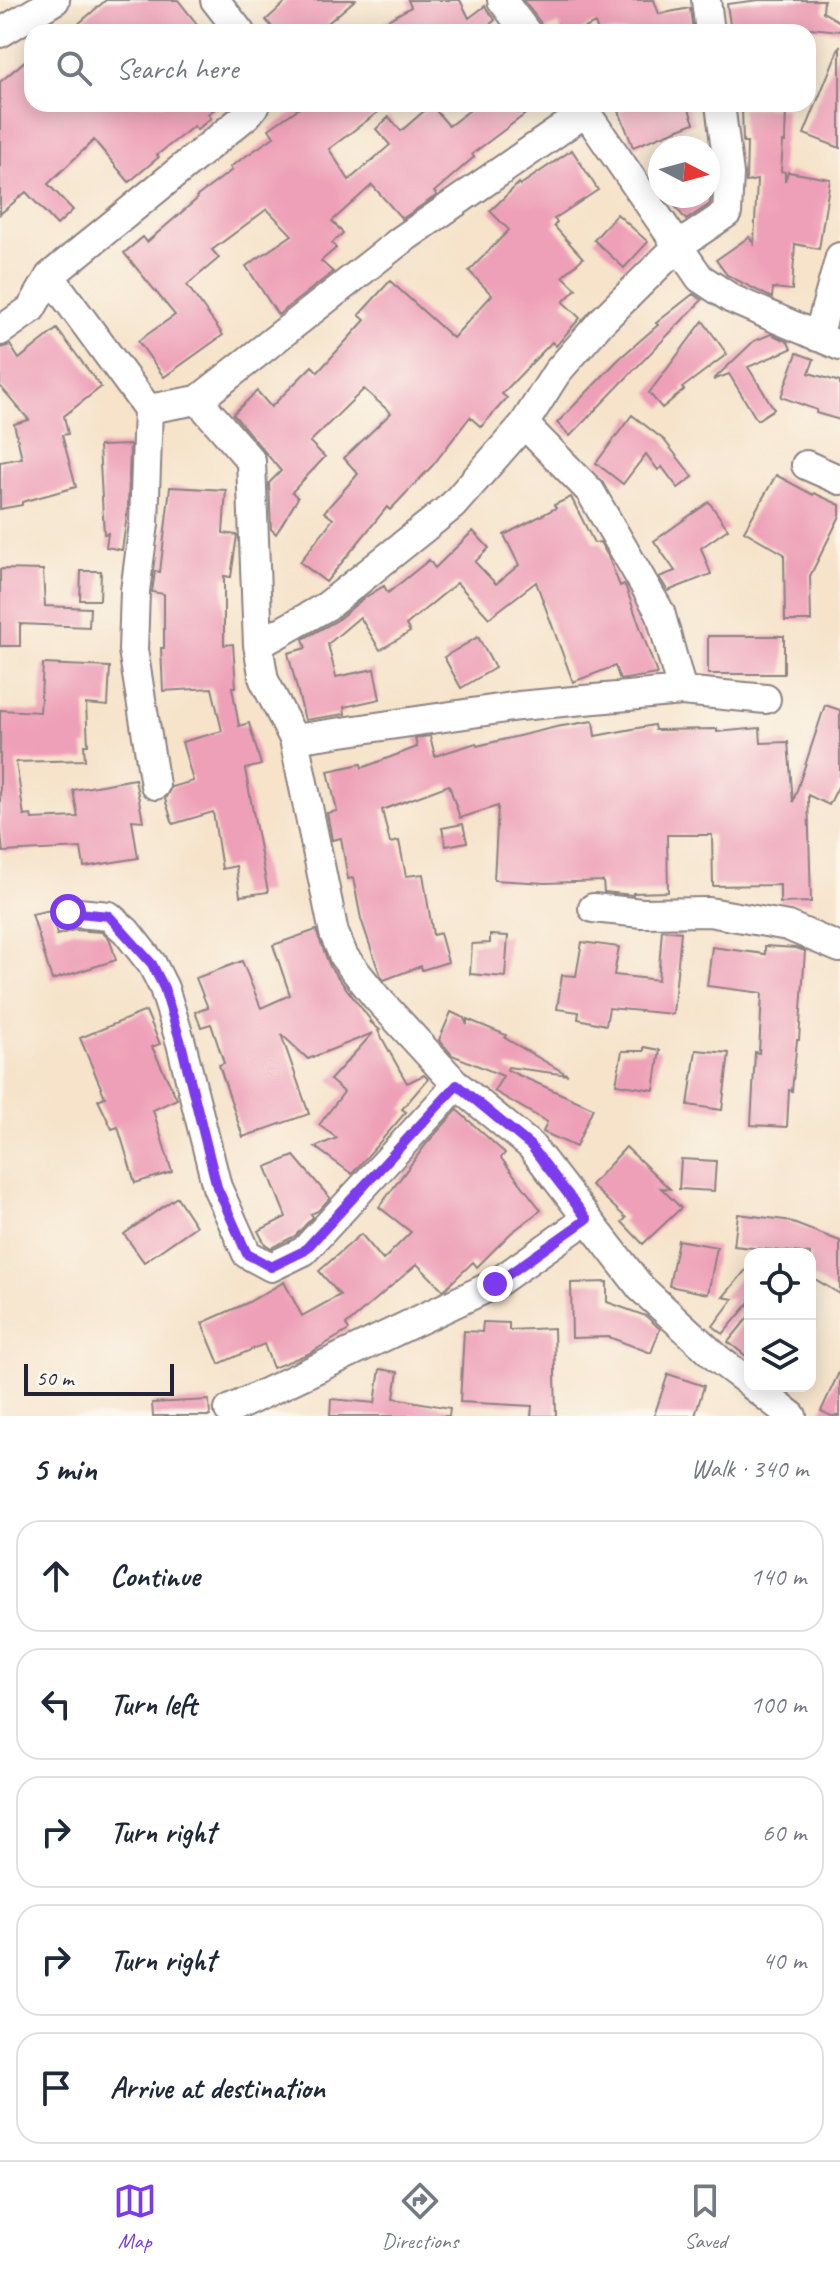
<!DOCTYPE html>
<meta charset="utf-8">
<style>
body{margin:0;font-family:Caveat,sans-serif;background:#f2f2f3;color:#1f2937}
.controls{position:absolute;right:24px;bottom:24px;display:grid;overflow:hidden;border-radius:16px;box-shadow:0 4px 20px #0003}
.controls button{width:72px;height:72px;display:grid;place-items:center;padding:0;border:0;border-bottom:2px solid #e0e1e3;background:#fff;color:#1f2937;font:40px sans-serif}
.compass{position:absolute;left:648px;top:136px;width:72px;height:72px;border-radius:50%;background:#fff;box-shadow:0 4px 20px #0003;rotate:96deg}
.scale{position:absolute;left:24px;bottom:20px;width:150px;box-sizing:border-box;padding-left:8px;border:4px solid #22223b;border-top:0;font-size:22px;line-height:28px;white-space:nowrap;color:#22223b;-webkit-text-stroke:6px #fbf7ec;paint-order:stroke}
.stop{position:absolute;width:24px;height:24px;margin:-18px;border:6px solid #7c3aed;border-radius:50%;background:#fff}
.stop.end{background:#7c3aed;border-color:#fff;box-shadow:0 2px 8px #0008}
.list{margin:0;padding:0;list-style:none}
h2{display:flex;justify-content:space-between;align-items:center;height:104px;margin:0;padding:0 32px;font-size:34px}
h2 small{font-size:26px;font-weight:400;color:#747a83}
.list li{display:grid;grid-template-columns:52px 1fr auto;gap:24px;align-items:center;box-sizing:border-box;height:112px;margin:0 16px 16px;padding:0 16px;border:2px solid #e0e1e3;border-radius:24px}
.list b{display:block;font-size:30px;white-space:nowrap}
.list em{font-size:26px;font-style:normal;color:#747a83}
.icon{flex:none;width:44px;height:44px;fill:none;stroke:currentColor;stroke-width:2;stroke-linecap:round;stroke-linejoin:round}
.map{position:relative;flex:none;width:840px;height:1416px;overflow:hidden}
.search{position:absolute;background:#fff;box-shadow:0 4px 20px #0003;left:24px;right:24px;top:24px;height:88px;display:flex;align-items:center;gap:20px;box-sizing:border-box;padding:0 28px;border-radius:24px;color:#747a83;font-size:30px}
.sheet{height:744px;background:#fff}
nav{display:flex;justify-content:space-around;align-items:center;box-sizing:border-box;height:112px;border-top:2px solid #e0e1e3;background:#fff;font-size:22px;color:#747a83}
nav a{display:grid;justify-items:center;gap:4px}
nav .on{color:#7c3aed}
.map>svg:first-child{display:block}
</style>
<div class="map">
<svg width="840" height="1416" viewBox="0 0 840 1416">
<rect width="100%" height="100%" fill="#fbf7ec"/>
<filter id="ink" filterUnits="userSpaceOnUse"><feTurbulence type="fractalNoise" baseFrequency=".0125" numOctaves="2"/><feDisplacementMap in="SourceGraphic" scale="16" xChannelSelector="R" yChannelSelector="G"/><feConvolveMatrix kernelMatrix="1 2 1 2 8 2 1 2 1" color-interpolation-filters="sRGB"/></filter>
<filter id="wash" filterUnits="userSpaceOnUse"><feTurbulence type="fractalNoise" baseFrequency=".006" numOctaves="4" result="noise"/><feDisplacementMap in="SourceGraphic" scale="32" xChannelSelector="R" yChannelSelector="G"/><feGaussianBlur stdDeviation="1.8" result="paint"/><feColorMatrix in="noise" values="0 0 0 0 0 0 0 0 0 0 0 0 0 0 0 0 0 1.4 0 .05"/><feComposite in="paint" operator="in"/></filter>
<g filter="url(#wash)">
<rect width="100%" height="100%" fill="#f6e3ca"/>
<g id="blocks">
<path fill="#eea0b8" d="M106,0H178L197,24L187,32H69Z
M288,0H355L328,23L335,32H276L266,20Z
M408,0H460L469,18L485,6L495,20L488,26L491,32H366L411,7Z
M523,0H654L659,14L690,8L693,31L598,32L595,23L577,32H562L558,24L543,32L540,22Z
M759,0H824L823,12L840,22V31L781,25L782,32H731L727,4Z
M840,45V148L804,134Z
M32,55V104H221L208,114L211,118L197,130L194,126L157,155L159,157L129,182L94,140L48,184L73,210L57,225L26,192L0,214V82Z
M305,104H389L329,149L349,180L390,145L376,129L389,117L401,131L431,105L449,126L478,104H539L472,154L474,157L434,192L437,195L402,219L372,185L332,221L343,233L332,243L336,248L321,261L333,272L278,315L246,266L292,235L267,209L212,250L219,258L187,285L223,335L164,377L138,341L175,315L124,253L143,237L147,242L197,199L196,197L232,170L230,167L274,137L269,129Z
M636,104H687L694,123L633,147L619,111Z
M742,108H786L785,142H783L781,171L785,172V181L788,172L830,179L819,249L795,244L792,290L773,288L772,298L727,275L716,260L749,237L754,244L757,180L746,182L747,142H743Z
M572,150L598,190L554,219L557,222L554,226L583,258L563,276L576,289L563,302L580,318L556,346L552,342L502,394L507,398L481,427L470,417L433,465L390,510L387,507L326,582L300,562L333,519L324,512L358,474L344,458L391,413L364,389L310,442L325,457L292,492L298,498L276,534L271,529L269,483L281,471L233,414L257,391L271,407L312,366L318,372L365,320L359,315L390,281L453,338L492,295L469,271L509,230L490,211L519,183L520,185Z
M667,196H711L710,204L686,220Z
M617,214L648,242L624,268L594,240Z
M693,294L702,300L570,436L557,423L620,358L658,325L656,323Z
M703,321L727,354L682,388L684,390L662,408L649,393Z
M57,329L101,387L64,416L68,434L62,435L76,487L22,502V505L0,509V462L22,458L14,424L29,420L0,386V348L10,345L19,359Z
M771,334L788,342L791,349L748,367L774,409L757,420L729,374L713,380L754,341Z
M797,353L814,359L809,373L840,382V420L816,413L817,410L781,397Z
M632,415L664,440L693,477L678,488L662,467L658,470L646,454L623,484L596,463Z
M130,445L128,508L122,550L106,547L108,533L104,534L99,446Z
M776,475L813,495L814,493L840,505V516L810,576L811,621H785L784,554L744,531Z
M170,487L226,490L223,533L237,535L231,577L224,576V645L233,644L236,687H232L239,726L249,723L261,765L245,769L268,892L240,896L236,866L222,869L213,812L173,824L165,799L171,787L193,781L182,742L222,731L212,688L163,691L161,648H164V594L152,592L155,571L160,572Z
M571,497L594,543L600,542L608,556L620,586L624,584L626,588L657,674L620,680L615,666L573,682L536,582L489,618L457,583L406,625L410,632L380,650L360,617L328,644L336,677L374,669L380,699L344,707L345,714L305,720L288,653L306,648L303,639L336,621L364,598L384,586L388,593L429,560L435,568L473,531L489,548L475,562L496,584L519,565L504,535L556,508L554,505Z
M709,502L728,529L701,548L711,574L668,591L659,577L675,571L654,541Z
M0,569L43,570L45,606L90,608L89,627L20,624V646H0Z
M81,571H101L100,600H80Z
M708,636H784V674H708Z
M478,637L495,668L461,688L444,657Z
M43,664L110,667L108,706L86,704L88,745H84L85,760L16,762L24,816L31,815L32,819L78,817L73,790L135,779L143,821L132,820L138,858L84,867L81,848L3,852L0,825V710L40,712Z
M825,705L840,710V783L829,805L808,795L811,902L780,903V885L713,886L712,835H667L668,892L633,893V895L604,892L603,881L545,883L494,880L498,806L460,818L449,785L382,810L390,843L399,841L406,876L423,874L433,935L440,933L448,962L422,970L421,966L384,980L380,975L361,919L353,878L348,879L341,838L332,840L327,813L337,811L328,771L361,764L362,768L417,747L415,738L430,736L435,756L476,743L477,746L556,727L593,721L595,736L654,725L655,730L717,729V732L760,728L761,743L788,742L793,802Z
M463,824L467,842L446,846L442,828Z
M51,910L57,935L74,930L102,932L110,940L116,960L52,980L32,914Z
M316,930L330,967L372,1022L369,1021L380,1030L378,1031L407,1083L424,1075L428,1079L402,1109L406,1112L352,1174L315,1147L337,1138L319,1125L344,1092L330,1080L373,1033L308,1059L281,1034L309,1114L243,1137L219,1065L224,1063L211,1024L201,1027L195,1012L208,1008L196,978L242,961L261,1008L290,995L273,945Z
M662,930L681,932L673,1014L609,1008L606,1025L578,1019L579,1012L557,1009L562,975L576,976L582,942L619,947L614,975L658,980Z
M490,935L508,936L505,977L470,974L472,944L490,943Z
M765,946L796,948L805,951L799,1040H797L792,1091L789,1090L787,1127L751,1125L755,1052L759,1053L762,993L707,986L712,947L765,954Z
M146,1011L160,1044L152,1047L177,1099L153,1110L172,1172L135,1183L118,1127L112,1129L98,1100L105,1097L80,1038Z
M451,1012L464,1018L467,1025V1019L506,1035L505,1038L568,1075L508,1067L507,1070L593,1108L576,1147L543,1132L547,1122L494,1091L503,1076L452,1055L439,1040Z
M644,1047L660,1050L654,1090L616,1084L622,1051H644Z
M696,1050L729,1053L722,1110L688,1105Z
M457,1110L505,1153L501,1158L541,1210L511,1233L477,1267L473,1262L446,1288L443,1290L417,1264L346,1325L349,1330L310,1353L273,1368L264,1344L219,1364L202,1323L247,1303L284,1282L302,1316L340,1295L319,1271L361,1234L383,1260L411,1232L379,1207L427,1143Z
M626,1147L670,1189L661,1188L681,1208L643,1244L622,1222L626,1218L591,1185Z
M294,1156L330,1198L318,1211L311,1214L313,1217L295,1236L271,1248L265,1244L258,1231L286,1217L266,1167Z
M681,1159L716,1161L714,1191L679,1189Z
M177,1197L196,1226L144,1262L124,1234Z
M738,1214L785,1220L840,1241V1294L810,1276V1254L734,1246Z
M678,1240L717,1247L708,1294L669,1286Z
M750,1265V1302L723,1334L713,1326L733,1299L723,1297Z
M607,1282V1302L646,1316L660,1329L651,1353L609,1337L572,1338L571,1283Z
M750,1315V1359L728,1342Z
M483,1322L509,1323V1330L554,1328L556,1416H531L532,1406L460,1402L464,1331L482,1332Z
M380,1369L398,1372L394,1398L450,1408L449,1416H330L331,1399L375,1403Z
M840,1370V1416H831L821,1411Z
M668,1374L704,1386L695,1416H654Z
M209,1400L210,1416H153L152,1403Z"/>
</g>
</g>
<g filter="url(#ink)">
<use href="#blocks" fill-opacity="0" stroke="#8c8282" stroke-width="2"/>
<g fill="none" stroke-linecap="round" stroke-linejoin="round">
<g stroke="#8c8282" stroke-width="32">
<path id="minor" d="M215,0L240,32
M502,0L526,32
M706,0L710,32
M0,33L55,0
M580,104L700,278L732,299L840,346
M50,276L148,409L144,524L135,591L133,650L155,785
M0,331L31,309L50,276L247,115L256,104
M818,337L840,257
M198,400L251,461L258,645L327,606L453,505L524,424L557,372L601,322L678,246L727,213L729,174L720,104
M148,409L198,400L400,241L586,112
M524,424L590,491L660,612L682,691
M806,465L840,480
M258,645L264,680L294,739L334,933L344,957L376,997L457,1085L531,1146L641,1288L718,1359L750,1383
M294,739L519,706L682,691L766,699
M593,908L642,913L709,912L788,926L840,948
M68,912L109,916L126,931L152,964L164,988L181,1043L217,1187L247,1254L271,1267L304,1251L457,1085
M753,1386L792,1416
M229,1410L495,1284L587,1219"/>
</g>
<use href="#minor" stroke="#fff" stroke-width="28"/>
</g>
</g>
<g fill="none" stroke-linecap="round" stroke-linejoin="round" filter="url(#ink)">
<path stroke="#7c3aed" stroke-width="10" d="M68,912L109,916L152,964L164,988L181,1043L217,1187L247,1254L271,1267L304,1251L457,1085L531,1146L587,1219L495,1284"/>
</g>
</svg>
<div class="controls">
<button><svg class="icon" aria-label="locate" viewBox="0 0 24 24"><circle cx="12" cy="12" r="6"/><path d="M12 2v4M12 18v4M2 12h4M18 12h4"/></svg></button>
<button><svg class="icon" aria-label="layers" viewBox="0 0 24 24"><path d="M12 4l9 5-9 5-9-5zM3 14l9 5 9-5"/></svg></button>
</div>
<svg class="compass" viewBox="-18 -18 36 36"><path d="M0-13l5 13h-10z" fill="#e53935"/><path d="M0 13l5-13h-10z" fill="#747a83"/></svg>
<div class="scale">50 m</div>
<div class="stop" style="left:68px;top:912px"></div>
<div class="stop end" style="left:495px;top:1284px"></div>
<div class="search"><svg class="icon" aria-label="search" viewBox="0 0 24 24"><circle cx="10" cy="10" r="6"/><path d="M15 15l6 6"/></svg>Search here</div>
</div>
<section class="sheet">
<h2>5 min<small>Walk · 340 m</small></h2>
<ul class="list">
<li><svg class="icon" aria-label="ahead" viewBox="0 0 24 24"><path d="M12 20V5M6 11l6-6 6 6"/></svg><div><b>Continue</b></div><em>140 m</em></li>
<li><svg class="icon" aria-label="left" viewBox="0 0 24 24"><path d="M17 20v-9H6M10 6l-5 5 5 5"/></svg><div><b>Turn left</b></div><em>100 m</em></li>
<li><svg class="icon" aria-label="right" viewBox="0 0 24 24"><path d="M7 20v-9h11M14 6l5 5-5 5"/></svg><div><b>Turn right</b></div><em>60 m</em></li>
<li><svg class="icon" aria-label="right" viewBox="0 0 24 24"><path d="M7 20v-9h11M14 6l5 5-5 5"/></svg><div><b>Turn right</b></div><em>40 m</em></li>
<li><svg class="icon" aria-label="arrive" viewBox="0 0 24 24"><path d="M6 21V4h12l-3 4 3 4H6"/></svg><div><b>Arrive at destination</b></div></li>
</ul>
</section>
<nav>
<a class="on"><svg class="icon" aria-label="map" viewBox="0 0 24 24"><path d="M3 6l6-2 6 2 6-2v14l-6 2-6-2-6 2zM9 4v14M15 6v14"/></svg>Map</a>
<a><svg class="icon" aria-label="directions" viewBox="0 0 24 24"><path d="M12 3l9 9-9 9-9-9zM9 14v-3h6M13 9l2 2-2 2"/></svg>Directions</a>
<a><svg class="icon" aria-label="saved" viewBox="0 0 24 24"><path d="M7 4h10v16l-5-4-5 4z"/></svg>Saved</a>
</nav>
